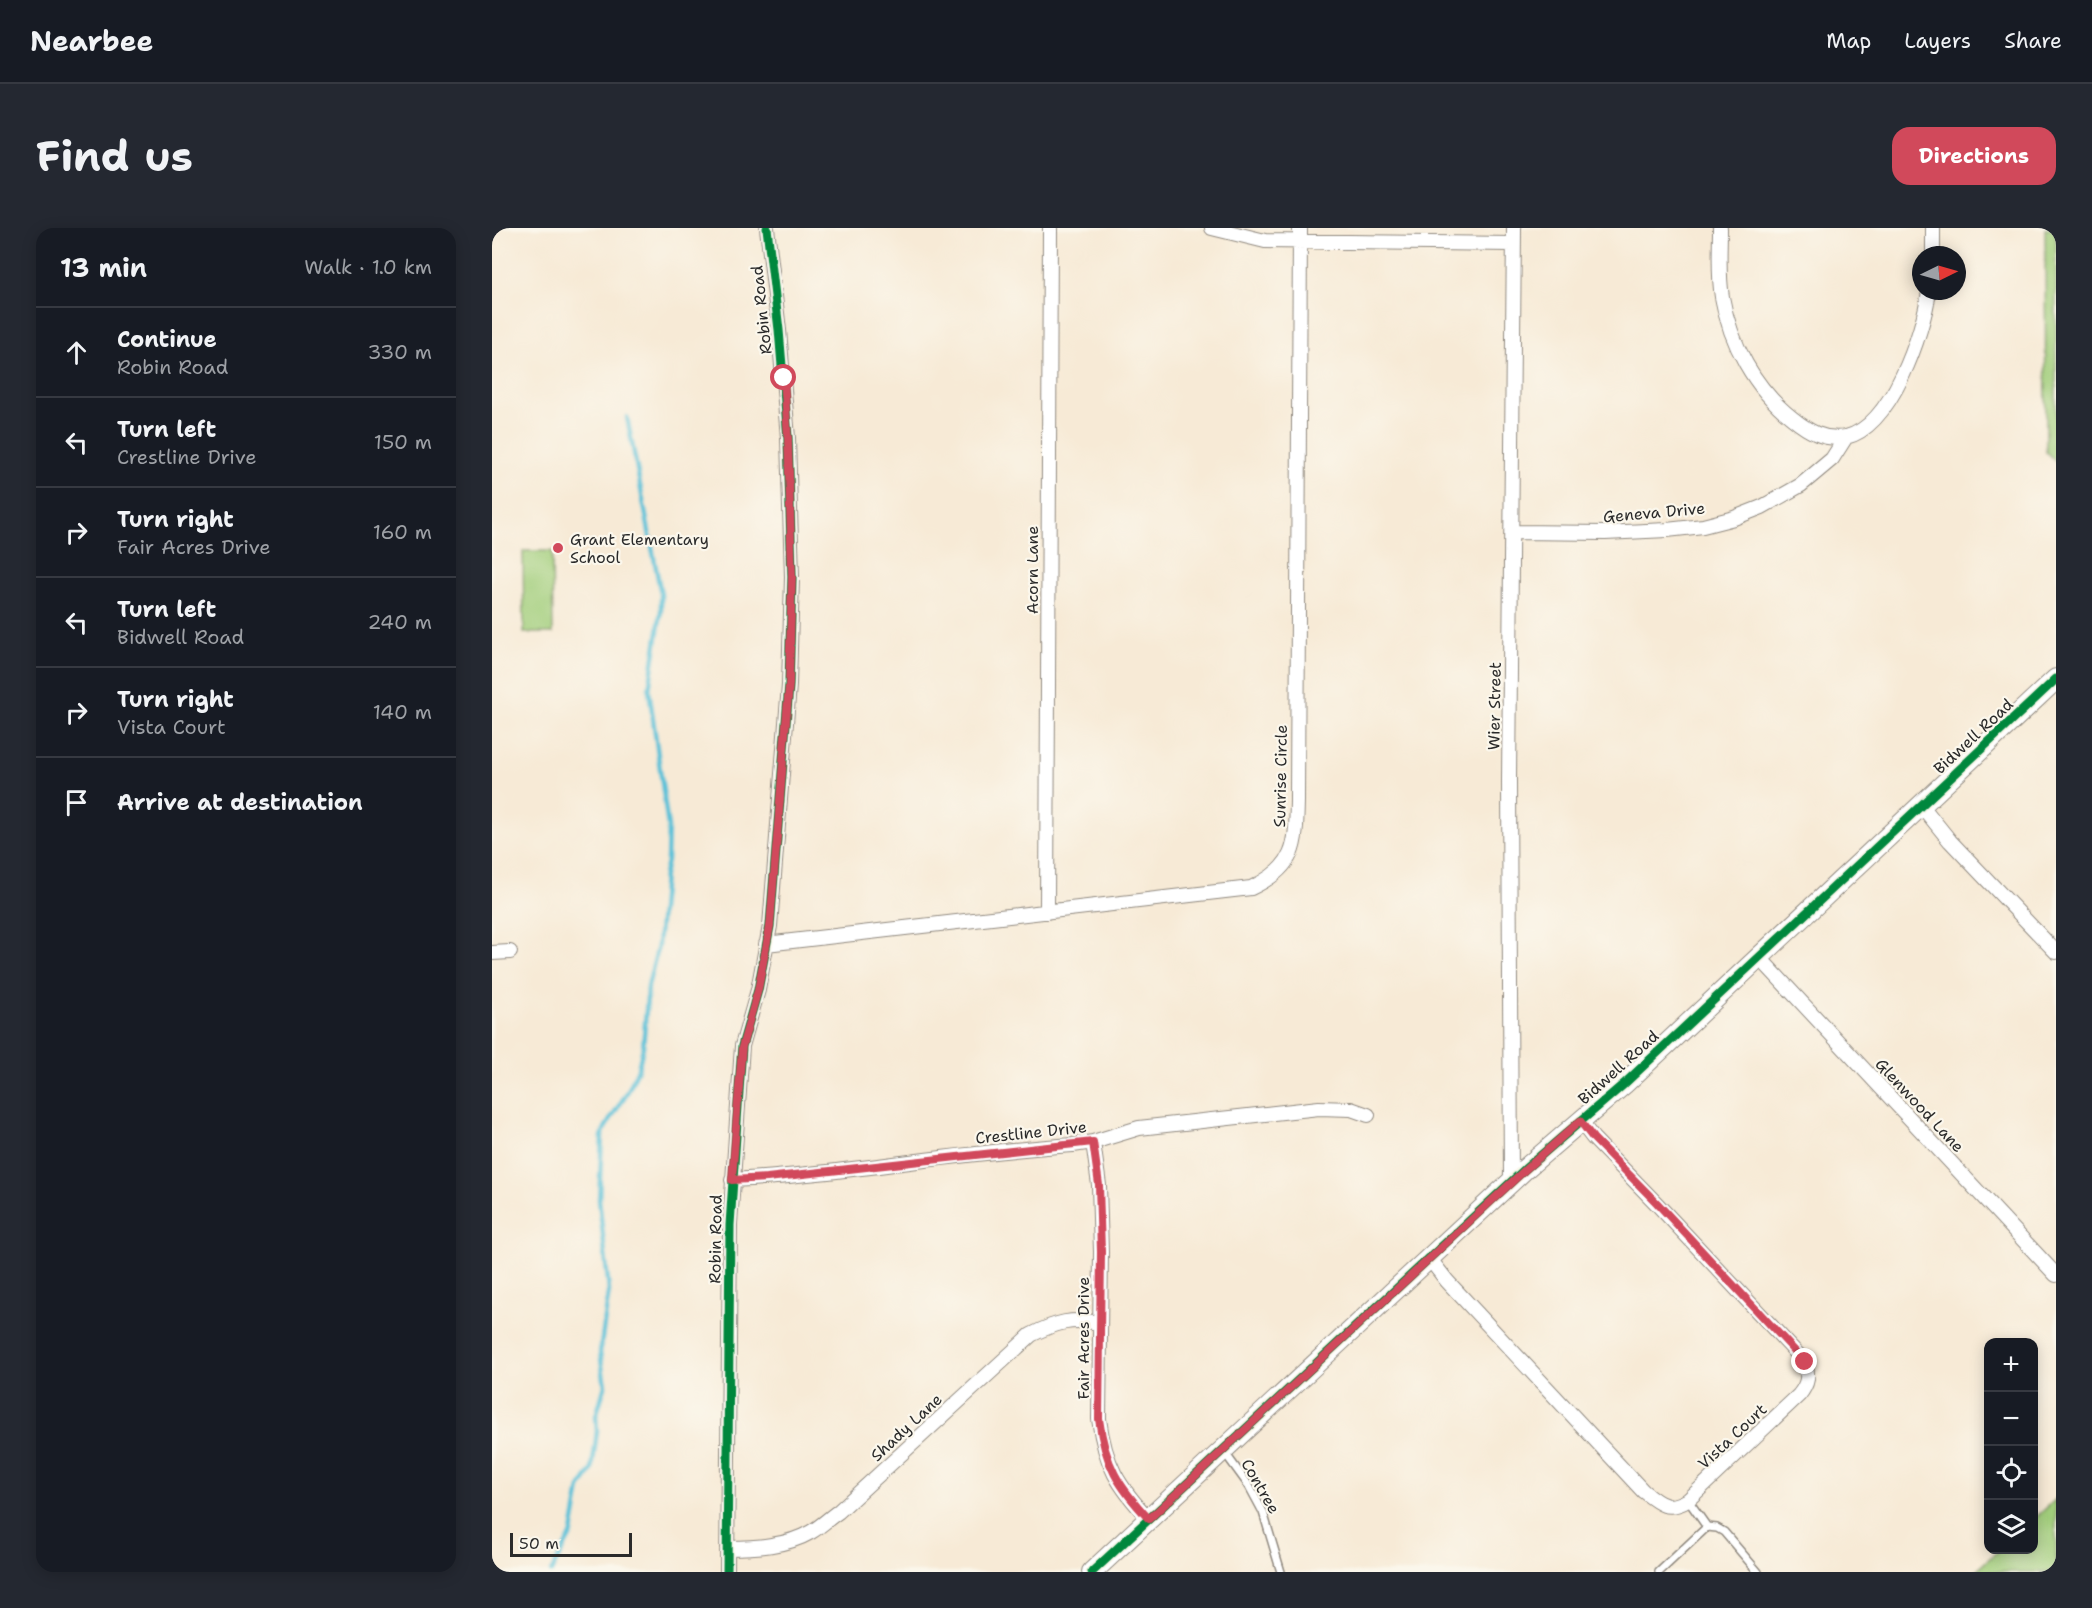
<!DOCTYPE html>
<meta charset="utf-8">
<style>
body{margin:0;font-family:"Shantell Sans",sans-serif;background:#242831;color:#f1f3f6}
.controls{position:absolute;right:18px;bottom:18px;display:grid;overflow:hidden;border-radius:12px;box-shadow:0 3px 15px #0003}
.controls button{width:54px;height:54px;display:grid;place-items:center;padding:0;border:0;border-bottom:2px solid #363941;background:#171b24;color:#f1f3f6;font:30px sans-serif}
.compass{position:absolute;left:1420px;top:18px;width:54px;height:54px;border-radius:50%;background:#171b24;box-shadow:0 3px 15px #0003;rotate:85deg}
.scale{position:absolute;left:18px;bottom:15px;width:122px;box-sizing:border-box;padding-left:6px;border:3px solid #2b2b2b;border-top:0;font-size:16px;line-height:21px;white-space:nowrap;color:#2b2b2b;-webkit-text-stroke:4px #fbf7ec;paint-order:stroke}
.stop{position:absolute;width:18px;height:18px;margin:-14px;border:4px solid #d1495b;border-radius:50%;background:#fff}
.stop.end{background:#d1495b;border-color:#fff;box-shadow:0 2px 6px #0008}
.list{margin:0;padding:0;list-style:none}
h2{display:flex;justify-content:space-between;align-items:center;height:78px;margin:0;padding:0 24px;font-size:26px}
h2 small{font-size:20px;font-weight:400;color:#9ea1a6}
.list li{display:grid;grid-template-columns:39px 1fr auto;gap:18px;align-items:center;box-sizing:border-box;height:90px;padding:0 24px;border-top:2px solid #363941}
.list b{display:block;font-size:22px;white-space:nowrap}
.list p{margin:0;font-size:20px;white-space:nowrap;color:#9ea1a6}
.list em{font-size:20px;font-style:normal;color:#9ea1a6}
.icon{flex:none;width:33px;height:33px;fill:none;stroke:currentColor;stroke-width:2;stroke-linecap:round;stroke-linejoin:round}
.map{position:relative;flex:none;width:1564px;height:1344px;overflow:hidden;border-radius:18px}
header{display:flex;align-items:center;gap:36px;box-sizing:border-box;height:84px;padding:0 30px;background:#171b24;border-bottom:2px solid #363941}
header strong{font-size:28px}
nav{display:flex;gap:33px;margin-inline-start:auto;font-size:21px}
.intro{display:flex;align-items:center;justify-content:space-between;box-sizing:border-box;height:144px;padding:0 36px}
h1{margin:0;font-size:42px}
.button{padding:15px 27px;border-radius:18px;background:#d1495b;color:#fff;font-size:21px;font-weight:700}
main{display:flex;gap:36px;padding:0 36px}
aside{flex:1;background:#171b24;border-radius:18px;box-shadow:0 3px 15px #0003}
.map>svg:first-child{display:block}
</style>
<header>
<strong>Nearbee</strong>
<nav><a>Map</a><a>Layers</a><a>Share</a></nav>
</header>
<div class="intro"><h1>Find us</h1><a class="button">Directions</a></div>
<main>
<aside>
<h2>13 min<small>Walk · 1.0 km</small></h2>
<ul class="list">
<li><svg class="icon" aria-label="ahead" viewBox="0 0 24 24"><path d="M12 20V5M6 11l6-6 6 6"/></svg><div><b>Continue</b><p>Robin Road</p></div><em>330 m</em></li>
<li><svg class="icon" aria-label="left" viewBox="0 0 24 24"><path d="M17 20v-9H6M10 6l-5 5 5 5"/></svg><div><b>Turn left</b><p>Crestline Drive</p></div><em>150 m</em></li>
<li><svg class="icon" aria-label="right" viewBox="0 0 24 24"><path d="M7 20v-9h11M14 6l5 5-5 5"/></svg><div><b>Turn right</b><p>Fair Acres Drive</p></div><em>160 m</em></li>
<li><svg class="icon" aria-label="left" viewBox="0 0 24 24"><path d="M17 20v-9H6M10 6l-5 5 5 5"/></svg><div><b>Turn left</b><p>Bidwell Road</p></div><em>240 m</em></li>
<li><svg class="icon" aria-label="right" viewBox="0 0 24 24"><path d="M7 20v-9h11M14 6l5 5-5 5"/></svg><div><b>Turn right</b><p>Vista Court</p></div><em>140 m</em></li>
<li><svg class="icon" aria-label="arrive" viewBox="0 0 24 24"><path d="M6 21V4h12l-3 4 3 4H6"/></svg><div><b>Arrive at destination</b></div></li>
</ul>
</aside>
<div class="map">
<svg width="1564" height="1344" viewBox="0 0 1564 1344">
<rect width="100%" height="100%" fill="#fbf7ec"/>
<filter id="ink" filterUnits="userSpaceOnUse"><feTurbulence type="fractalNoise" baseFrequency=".0167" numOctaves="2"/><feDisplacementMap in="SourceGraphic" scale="12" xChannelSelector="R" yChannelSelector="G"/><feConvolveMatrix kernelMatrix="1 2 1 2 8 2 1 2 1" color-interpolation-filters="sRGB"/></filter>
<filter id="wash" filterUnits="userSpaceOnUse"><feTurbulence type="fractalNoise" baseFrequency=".008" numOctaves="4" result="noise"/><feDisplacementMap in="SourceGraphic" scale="24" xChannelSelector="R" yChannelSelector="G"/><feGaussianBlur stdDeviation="1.35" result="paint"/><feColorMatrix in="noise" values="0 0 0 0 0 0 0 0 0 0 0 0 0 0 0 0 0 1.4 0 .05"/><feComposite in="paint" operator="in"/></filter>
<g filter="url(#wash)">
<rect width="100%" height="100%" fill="#f7ead6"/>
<path fill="#a2ce7b" stroke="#667c53" stroke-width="1.5" d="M1553,0H1564V234L1554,224Z
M31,323H60L61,405H32Z
M1564,1271V1344H1482L1507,1322H1542V1291Z"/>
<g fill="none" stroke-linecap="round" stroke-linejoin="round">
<path stroke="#5ac1d8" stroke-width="4.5" d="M59,1344L80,1305L88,1260L100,1242L105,1203L104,1188L113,1158L108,1124L117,1063L107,972L110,908L113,900L136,863L146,841L151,819L156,758L166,718L172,647L175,633L176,599L157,462L169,383V366L135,189"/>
</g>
</g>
<g filter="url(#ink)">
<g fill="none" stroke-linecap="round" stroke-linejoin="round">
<g stroke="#918a80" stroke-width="10">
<path id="lane" d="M733,1225L757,1258L771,1284L789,1344
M1196,1272L1215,1299
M1167,1344L1215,1299L1225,1300L1232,1304L1266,1344"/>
</g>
<g stroke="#918a80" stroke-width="16">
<path id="street" d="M720,0L773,13L1021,16
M1228,0C1228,23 1226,46 1230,69C1238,115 1263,161 1300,190C1316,203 1332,213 1354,209
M1441,27V0
M1020,304L1113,305L1175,302L1211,298L1242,290L1270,279L1309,257L1340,231L1354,209C1400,198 1431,105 1437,63
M1429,577L1458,613L1564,724
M555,684L558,0
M274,716L759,660C804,639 804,618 805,573L808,0
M0,725L18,724
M1268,730L1564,1047
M601,914L607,957L609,1024L607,1191C613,1237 626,1258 657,1291
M240,952C354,946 467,924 581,917L601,914L647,900L827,880L859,881L876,887
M1019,955L1017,553L1022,0
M937,1030L955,1053L1151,1263C1167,1276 1176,1284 1196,1272L1307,1167C1316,1156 1317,1148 1313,1134L1165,976L1101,910L1088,893
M235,1320C263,1320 295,1318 319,1304C328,1299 337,1290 346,1284L539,1107C564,1094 580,1090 608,1095
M235,1344L238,997L250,818L266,762L278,698L297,457L300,349L296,210L287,102L275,0"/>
</g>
<g stroke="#918a80" stroke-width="22">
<path id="secondary" d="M600,1344L1033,941L1132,856L1564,451"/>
</g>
<use href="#lane" stroke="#fff" stroke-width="7"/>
<use href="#street" stroke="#fff" stroke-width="14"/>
<use href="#secondary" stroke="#fff" stroke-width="20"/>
<g stroke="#fbf7ec" stroke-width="13">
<path id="cycleway" d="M235,1344L238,997L250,818L266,762L278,698L297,457L300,349L296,210L287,102L275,0
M600,1344L1033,941L1132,856L1564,451"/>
</g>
<use href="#cycleway" stroke="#00873e" stroke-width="9"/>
</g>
</g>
<g fill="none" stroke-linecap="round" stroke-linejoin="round" filter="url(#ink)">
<path stroke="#d1495b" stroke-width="8" d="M292,150L296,210L300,348L297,457L278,698L266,762L250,819L240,952L275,950L601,914L607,957L609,1024L607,1191C613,1237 626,1258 657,1291L1034,941L1088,893L1101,910L1165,975L1313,1134"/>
</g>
<circle fill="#d1495b" stroke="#fbf7ec" stroke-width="2" cx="66" cy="320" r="6"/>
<g text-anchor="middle" stroke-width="4.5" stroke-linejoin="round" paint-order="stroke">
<g font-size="16" fill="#2b2b2b" stroke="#fbf7ec">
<text transform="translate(269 82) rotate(-96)" y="6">Robin Road</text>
<text transform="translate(1162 284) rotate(-5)" y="6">Geneva Drive</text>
<text transform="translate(540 342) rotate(-90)" y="6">Acorn Lane</text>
<text transform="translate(1002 478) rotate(-89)" y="6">Wier Street</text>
<text transform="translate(1481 508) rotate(-43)" y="6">Bidwell Road</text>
<text transform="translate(788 548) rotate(-89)" y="6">Sunrise Circle</text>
<text transform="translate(1126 839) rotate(-42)" y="6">Bidwell Road</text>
<text transform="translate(1428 877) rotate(47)" y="6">Glenwood Lane</text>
<text transform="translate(539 904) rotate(-6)" y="6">Crestline Drive</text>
<text transform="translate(223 1011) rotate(-89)" y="6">Robin Road</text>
<text transform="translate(591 1110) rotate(-90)" y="6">Fair Acres Drive</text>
<text transform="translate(414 1199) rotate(-43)" y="6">Shady Lane</text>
<text transform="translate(1240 1208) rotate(-43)" y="6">Vista Court</text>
<text transform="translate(769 1258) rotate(60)" y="6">Contree</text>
</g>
<g font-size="16" fill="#2b2b2b" stroke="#fbf7ec" text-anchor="start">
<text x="78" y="317">Grant Elementary<tspan x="78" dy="18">School</tspan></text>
</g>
</g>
</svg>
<div class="controls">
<button>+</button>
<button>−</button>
<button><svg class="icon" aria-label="locate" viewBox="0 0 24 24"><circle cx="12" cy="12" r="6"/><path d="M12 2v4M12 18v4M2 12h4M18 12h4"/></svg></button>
<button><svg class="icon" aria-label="layers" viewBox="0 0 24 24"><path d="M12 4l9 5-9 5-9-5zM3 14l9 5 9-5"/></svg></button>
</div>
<svg class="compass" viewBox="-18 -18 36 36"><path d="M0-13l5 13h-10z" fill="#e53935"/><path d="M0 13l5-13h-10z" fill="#9ea1a6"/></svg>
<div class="scale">50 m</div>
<div class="stop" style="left:292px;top:150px"></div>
<div class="stop end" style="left:1313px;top:1134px"></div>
</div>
</main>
